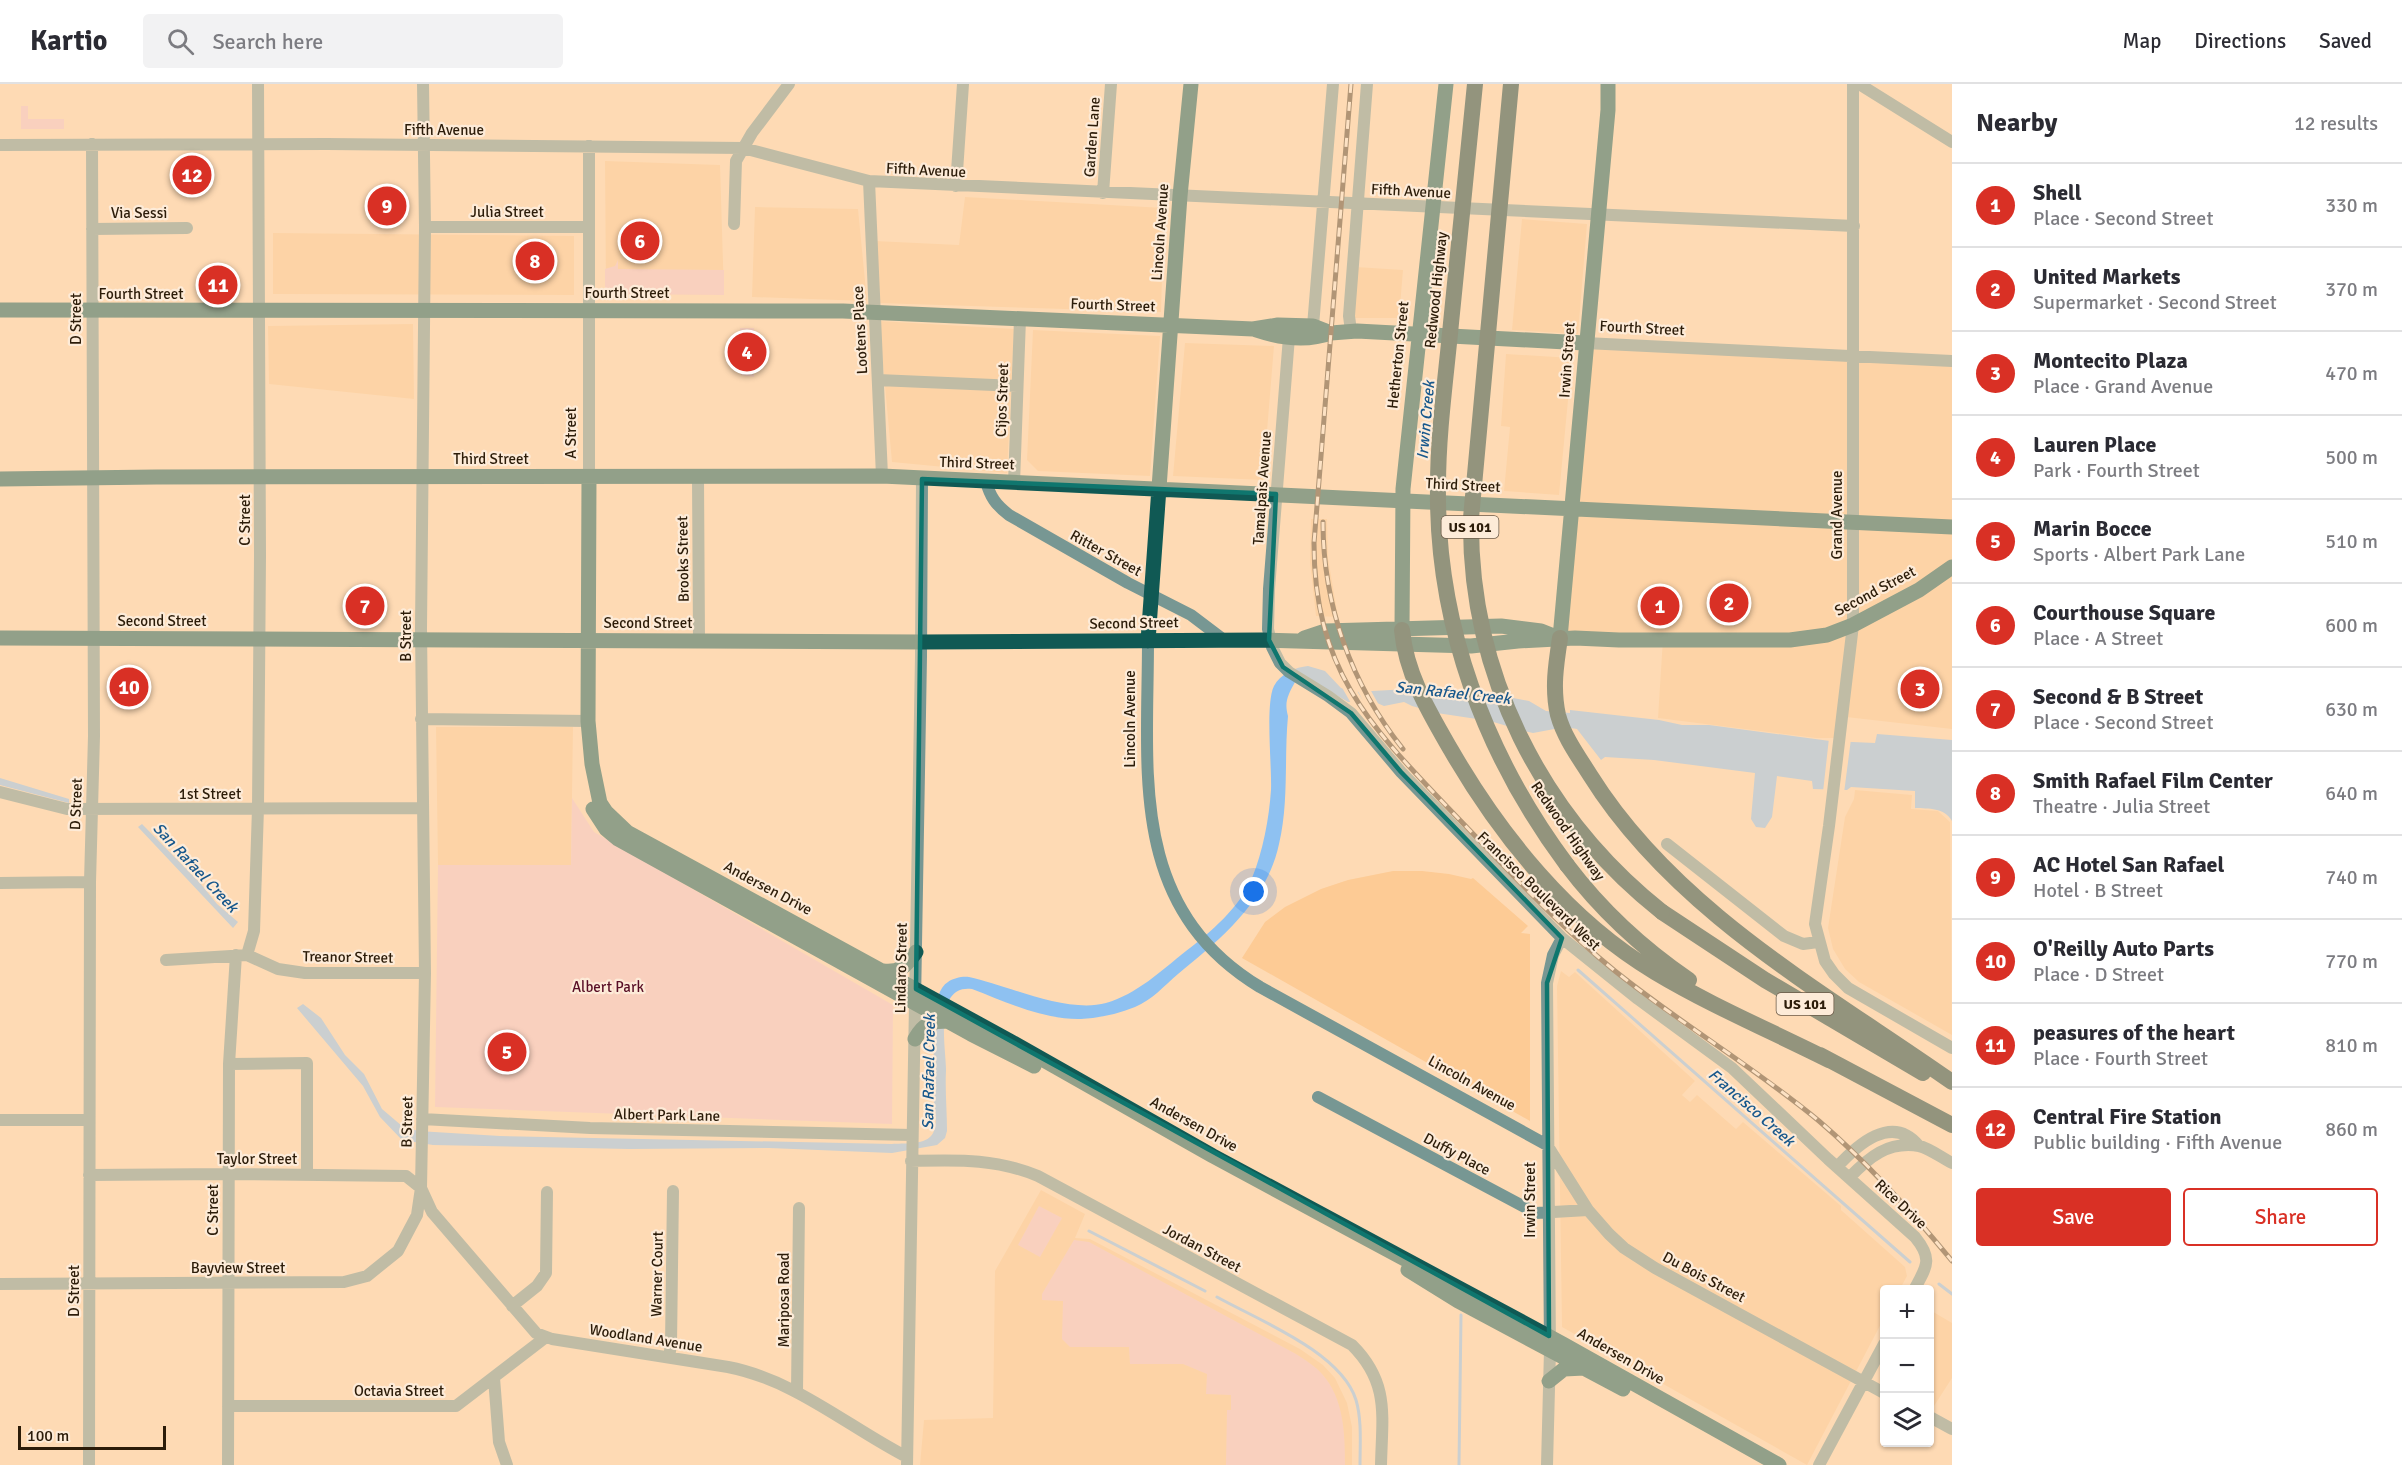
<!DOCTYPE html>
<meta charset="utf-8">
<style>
body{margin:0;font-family:Signika,sans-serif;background:#f2f2f3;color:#2b2b33}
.controls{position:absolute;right:18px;bottom:18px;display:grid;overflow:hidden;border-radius:6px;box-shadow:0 2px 4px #0004}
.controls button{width:54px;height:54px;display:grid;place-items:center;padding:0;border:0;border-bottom:2px solid #e1e1e2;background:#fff;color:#2b2b33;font:30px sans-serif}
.scale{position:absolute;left:18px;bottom:15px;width:148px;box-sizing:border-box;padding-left:6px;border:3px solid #2c1c09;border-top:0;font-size:16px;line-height:21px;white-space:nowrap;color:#2c1c09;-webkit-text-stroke:4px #fdebd8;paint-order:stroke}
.you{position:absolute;left:1254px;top:808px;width:21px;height:21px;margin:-15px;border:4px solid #fff;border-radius:50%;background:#1a73e8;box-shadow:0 0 0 9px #1a73e833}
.badge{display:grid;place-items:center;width:39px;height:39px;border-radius:50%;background:#d93025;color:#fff;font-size:20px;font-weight:700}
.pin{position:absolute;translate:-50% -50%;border:3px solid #fff;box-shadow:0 2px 6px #0006}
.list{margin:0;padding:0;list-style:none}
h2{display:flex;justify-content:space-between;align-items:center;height:78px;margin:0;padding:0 24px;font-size:26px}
h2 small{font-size:20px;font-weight:400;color:#7c7c81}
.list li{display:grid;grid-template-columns:39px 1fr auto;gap:18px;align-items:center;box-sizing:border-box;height:84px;padding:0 24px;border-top:2px solid #e1e1e2}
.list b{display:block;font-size:22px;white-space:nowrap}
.list p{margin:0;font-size:20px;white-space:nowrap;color:#7c7c81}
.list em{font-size:20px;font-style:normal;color:#7c7c81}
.actions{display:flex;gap:12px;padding:18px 24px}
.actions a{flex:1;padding:14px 0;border:2px solid #d93025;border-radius:6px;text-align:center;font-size:21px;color:#d93025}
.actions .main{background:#d93025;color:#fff}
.icon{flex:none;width:33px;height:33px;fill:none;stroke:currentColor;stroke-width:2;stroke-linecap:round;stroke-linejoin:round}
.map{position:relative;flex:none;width:1952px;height:1381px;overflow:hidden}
header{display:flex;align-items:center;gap:36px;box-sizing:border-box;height:84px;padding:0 30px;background:#fff;border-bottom:2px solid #e1e1e2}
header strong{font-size:28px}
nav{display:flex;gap:33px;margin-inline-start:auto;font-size:21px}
.search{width:420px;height:54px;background:#f2f2f3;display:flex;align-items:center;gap:15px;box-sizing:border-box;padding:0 21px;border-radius:6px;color:#7c7c81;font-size:22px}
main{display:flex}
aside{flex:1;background:#fff}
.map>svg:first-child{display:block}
</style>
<header>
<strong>Kartio</strong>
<div class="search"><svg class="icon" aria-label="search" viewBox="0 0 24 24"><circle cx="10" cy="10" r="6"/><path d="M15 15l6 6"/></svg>Search here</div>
<nav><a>Map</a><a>Directions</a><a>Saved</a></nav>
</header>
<main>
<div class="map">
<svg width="1952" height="1381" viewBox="0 0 1952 1381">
<rect width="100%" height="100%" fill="#fedab4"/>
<path fill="#fdcb95" d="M605,77L720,81L724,211L606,209Z
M965,113L1164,124L1161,228L877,219L875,157L959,161Z
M755,123L858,125L867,217L752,213Z
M1522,135L1587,140L1578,250L1512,246Z
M273,149L574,152V211L273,210Z
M1356,183L1403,186L1399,234H1354Z
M879,237L1014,245L1007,389L892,378Z
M413,240L414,315L269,300L268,242Z
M1033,246L1160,252L1150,392L1038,387L1027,376Z
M1185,259L1274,262L1263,396L1173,392Z
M1593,263L1842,266L1952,277V645L1846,633L1837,654H1816L1658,634L1663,554L1564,552Z
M1506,270L1572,274L1559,411L1504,407L1510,343L1501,342Z
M1311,435H1327L1328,474L1338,533L1316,532L1310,478Z
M436,643H573L571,781H438Z
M1855,706L1912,711L1911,725L1938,727L1950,738L1952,951L1859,898L1845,885L1833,865L1828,844L1845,733L1854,715Z
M1393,787H1422L1449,790L1471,795L1473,794L1528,842L1521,849L1530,850V1037L1242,874L1265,838L1285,823L1321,805L1348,796Z
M1561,887L1569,893L1575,888L1695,997L1682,1011L1690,1018L1697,1011L1736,1045L1743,1038L1841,1122V1126L1905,1183L1907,1192L1900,1205L1884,1206V1234L1807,1381L1562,1243L1557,902Z
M1041,1106L1085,1130L1075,1154L1090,1155L1300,1265L1323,1281L1335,1294L1347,1319L1352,1343V1381H920L924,1336L993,1334L995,1187Z
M1930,1226L1952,1239V1294L1934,1322L1930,1319Z"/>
<path fill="#f4c4cb" d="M21,22H28V35H64V45H21Z
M618,176V185L724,186V211L612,210L605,203V185L615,182Z
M740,244H754V293L741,291Z
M572,714L594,748L893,921L892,1040L435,1023L438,781H571Z
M1039,1122L1062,1134L1040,1173L1018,1161Z
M1074,1156L1089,1158L1296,1270C1305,1276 1315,1282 1322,1290C1344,1314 1345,1350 1345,1381H1226L1227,1326H1231V1311L1206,1310L1207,1290L1183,1280H1130L1129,1263H1070L1062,1255L1063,1217L1042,1216V1210Z"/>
<path fill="#8ec1f1" d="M1308,582L1325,587L1341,604L1354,608L1409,605L1436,611L1459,608L1498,611L1529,617L1546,627L1570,629V626L1659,636L1682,641H1709L1830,657L1875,659L1877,650L1952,656V737C1944,723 1929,725 1915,724V707L1851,703L1847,706L1813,705L1812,697L1777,692L1772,733L1765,744L1756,743L1751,735L1755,689L1654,676L1605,673L1601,676L1577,645L1565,643L1533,649L1524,647L1490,637L1437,629L1412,622L1404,618L1384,622L1377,619L1348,618L1324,604L1295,598C1288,611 1284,618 1288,632C1284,674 1289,718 1279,760C1267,817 1221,855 1178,890C1164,902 1152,916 1135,923C1118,930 1099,934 1081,935C1044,936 1006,918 972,905C933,900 946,964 946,986C945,1007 947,1027 947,1047L945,1054L937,1061L892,1069L769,1064L629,1065L433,1061L402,1056L380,1033L363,1002L297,924L303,920L321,934L345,971L364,990L382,1025L402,1042L418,1047L500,1052L892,1060C903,1059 923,1061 931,1052C941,1041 932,1015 932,1003C932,997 934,991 934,985C934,966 929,909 948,898C953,894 963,892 969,893C1007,901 1067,930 1106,919C1137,910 1161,887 1186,867C1211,848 1239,824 1252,794C1263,767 1269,735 1271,706C1272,682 1265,620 1274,602C1280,590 1296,583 1308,582Z
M0,694L69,715V719L0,701Z
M142,740L200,799L217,820L238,838L233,844L138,743Z"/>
<path fill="#fedab4" d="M1340,600L1356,605L1363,617L1357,605H1370L1380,623L1352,621Z
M1829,654L1851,655L1844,709L1823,708Z"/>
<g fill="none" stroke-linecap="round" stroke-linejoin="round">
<path stroke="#8ec1f1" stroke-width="3" d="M1578,886L1910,1178
M1089,1147L1205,1207
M1939,1200L1952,1210
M1217,1213C1258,1236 1341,1268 1356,1316C1362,1336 1360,1361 1360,1381
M1459,1381L1461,1231"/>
<path stroke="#779793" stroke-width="12" d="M1853,0V541L1829,742L1815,840L1825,877L1834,890L1848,904L1952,964
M1859,0L1952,58
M0,61L327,60L743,64L869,97L1854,142
M869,97L882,392
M956,102L963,0
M1103,109L1111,0
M734,140L736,77L752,49L789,0
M425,143H589
M92,145L187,144
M1313,242L1333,0
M1351,247L1349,232L1367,0
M1289,253L1269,505L1268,545L1272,563L1280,579L1289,588L1328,612L1351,629L1401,688L1562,854L1638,915L1732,984L1828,1075L1915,1153C1933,1175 1927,1182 1914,1206
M1585,259L1952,277
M878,296L1017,302
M589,393V62
M698,394L699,556
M986,397C990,413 996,421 1009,431L1128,499L1191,531L1224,556
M1014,399L1020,235
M1148,557C1148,689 1128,823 1260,903L1547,1061L1588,1126L1609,1150L1624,1164L1655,1184L1884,1309
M421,635L588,637
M0,708L67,725L422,724
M1667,760L1784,852L1803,860L1818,858
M0,799L90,798
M247,871L254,847L258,724L260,472L258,0
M166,876L247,871L278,885L305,889H425
M229,980L307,979V1090
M1318,1013L1536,1129L1588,1126
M422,1035L590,1044L912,1051
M0,1036H89
M911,1077C957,1076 995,1074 1038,1092L1352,1261C1390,1299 1382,1332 1381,1381
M1837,1083C1857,1061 1892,1029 1919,1062
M89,1091L228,1090L406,1092L421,1104L432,1128L536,1249L552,1255L728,1283C795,1296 847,1342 907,1373
M1849,1094C1869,1073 1888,1057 1919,1062C1929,1064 1942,1074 1952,1079
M0,1200L344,1198L367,1192L398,1167L417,1131L421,1104L425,889L421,545L425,143L423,0
M512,1222L537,1202L546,1189L547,1108
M669,1273L671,1261L673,1107
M494,1294L499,1358L507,1381
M797,1308L799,1124
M228,1322H456L546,1253
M1930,1333L1952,1345
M89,1381L90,798L94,652L92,60
M228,1381L229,980L236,871
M907,1381L921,572L922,395
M1547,1381L1550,1266L1547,899L1553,871L1562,854
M1819,1381L1884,1260"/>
<path stroke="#105954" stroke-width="15" d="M0,226L843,227L1253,245L1278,241L1313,242L1331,249L1357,247L1585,259
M1256,246C1280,254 1306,258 1331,249
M589,393L588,637L592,680L600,719L606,728L627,748L1010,957L1213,1072L1563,1260L1779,1381
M0,395L156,393L882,392L1952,443
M1402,546L1403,405L1446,0
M0,554L922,558L1261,556L1471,562L1518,557L1575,554L1619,556H1790L1827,551L1853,541L1919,506L1952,483
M1304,554L1325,547L1501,542L1541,547L1551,551
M1560,554L1608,26V0
M1148,557L1180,112L1191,0
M593,725L606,745L618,755L971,950L1034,982
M883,887C900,889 906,882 916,868
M915,955C924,939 931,937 949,937
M1408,1186L1458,1217L1623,1305
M1549,1297L1564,1285L1584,1284"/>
<path stroke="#133e3b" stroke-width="16" d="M1402,546C1406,590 1429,628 1451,666C1500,751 1569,837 1655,888C1710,921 1771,947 1829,976
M1560,554C1556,580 1552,605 1558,631C1564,653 1578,672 1590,691C1675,827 1824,908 1952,998
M1567,781C1601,826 1642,864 1689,896
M1662,828L1765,896L1923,989
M1820,971L1952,1041"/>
<g stroke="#56422b" stroke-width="5">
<path id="rail" d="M1351,0L1314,459C1314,588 1372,644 1455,731C1507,785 1557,840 1615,887C1681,940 1754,983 1819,1037C1868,1079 1911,1127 1952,1177
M1323,438C1323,521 1351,600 1403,665"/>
</g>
<use href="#rail" stroke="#fdebd8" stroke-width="3" stroke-dasharray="9" stroke-linecap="butt"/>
<path stroke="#133e3b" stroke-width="16" d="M1475,0C1467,80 1459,159 1451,239C1446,293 1438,348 1438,402C1436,540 1485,671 1567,781
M1511,0L1471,434C1469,589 1541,732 1662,828"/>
</g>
<path d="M0 0H1952V1381H0ZM922,395L1276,410L1269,556L1283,583L1351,629L1401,688L1562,854L1547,899L1549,1252L916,905Z" fill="#fedab4" fill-opacity=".55" fill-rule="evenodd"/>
<path fill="none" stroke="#0f766e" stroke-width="4.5" stroke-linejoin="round" d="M922,395L1276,410L1269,556L1283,583L1351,629L1401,688L1562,854L1547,899L1549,1252L916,905Z"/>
<g text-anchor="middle" stroke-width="4.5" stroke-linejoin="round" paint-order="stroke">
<g fill="#fdebd8" stroke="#6b5a47" stroke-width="1.5">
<rect x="1441.5" y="432" width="57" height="22" rx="4.5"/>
<rect x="1776.5" y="909" width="57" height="22" rx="4.5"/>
</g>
<g font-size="14" font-weight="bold" fill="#2c1c09">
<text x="1470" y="448">US 101</text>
<text x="1805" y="925">US 101</text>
</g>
<g font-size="15" fill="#2c1c09" stroke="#fdebd8">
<text x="444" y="51">Fifth Avenue</text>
<text transform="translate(1092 53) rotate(-86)" y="5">Garden Lane</text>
<text transform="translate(926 86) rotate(3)" y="5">Fifth Avenue</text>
<text transform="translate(1411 107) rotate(3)" y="5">Fifth Avenue</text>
<text x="507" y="133">Julia Street</text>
<text x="139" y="134">Via Sessi</text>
<text transform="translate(1160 148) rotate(-86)" y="5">Lincoln Avenue</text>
<text transform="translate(1436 206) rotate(-84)" y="5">Redwood Highway</text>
<text x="627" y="214">Fourth Street</text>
<text x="141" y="215">Fourth Street</text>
<text transform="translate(1113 221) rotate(2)" y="5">Fourth Street</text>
<text transform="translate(76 235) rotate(-90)" y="5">D Street</text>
<text transform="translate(1642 244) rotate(3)" y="5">Fourth Street</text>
<text transform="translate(860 246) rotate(-93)" y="5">Lootens Place</text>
<text transform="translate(1398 271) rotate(-84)" y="5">Hetherton Street</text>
<text transform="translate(1567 276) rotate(-86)" y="5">Irwin Street</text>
<text transform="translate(1002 316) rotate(-88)" y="5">Cijos Street</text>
<text transform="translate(571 349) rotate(-90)" y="5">A Street</text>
<text x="491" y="380">Third Street</text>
<text transform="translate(977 379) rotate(2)" y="5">Third Street</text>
<text transform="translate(1463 401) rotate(3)" y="5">Third Street</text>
<text transform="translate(1262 404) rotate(-86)" y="5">Tamalpais Avenue</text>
<text transform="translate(1837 431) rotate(-90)" y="5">Grand Avenue</text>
<text transform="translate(245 436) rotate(-90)" y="5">C Street</text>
<text transform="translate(1106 469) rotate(29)" y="5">Ritter Street</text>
<text transform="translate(683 475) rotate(-91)" y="5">Brooks Street</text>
<text transform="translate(1875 507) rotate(-28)" y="5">Second Street</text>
<text x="162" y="542">Second Street</text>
<text x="648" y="544">Second Street</text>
<text transform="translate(1134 539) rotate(-1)" y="5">Second Street</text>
<text transform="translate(406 552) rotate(-90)" y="5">B Street</text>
<text transform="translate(1130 635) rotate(-90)" y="5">Lincoln Avenue</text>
<text x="210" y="715">1st Street</text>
<text transform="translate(76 720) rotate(-88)" y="5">D Street</text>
<text transform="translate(1568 747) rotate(55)" y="5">Redwood Highway</text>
<text transform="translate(768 804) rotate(28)" y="5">Andersen Drive</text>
<text transform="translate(1539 807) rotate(44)" y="5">Francisco Boulevard West</text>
<text transform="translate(348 873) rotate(1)" y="5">Treanor Street</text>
<text transform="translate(901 884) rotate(-89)" y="5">Lindaro Street</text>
<text transform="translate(1472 999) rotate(29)" y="5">Lincoln Avenue</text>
<text transform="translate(667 1031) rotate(1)" y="5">Albert Park Lane</text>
<text transform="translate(407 1038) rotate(-89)" y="5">B Street</text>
<text transform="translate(1194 1040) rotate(29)" y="5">Andersen Drive</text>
<text transform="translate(1457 1070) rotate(28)" y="5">Duffy Place</text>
<text x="257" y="1080">Taylor Street</text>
<text transform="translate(1530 1116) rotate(-90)" y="5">Irwin Street</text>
<text transform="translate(1901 1120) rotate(43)" y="5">Rice Drive</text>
<text transform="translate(213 1126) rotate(-90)" y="5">C Street</text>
<text transform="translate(1202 1164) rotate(28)" y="5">Jordan Street</text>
<text x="238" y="1189">Bayview Street</text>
<text transform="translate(657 1190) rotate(-89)" y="5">Warner Court</text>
<text transform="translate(1704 1193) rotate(28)" y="5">Du Bois Street</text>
<text transform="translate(74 1207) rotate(-90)" y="5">D Street</text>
<text transform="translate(784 1216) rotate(-90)" y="5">Mariposa Road</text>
<text transform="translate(646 1254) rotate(9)" y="5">Woodland Avenue</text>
<text transform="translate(1621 1272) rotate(30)" y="5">Andersen Drive</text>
<text x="399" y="1312">Octavia Street</text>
</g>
<g font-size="15" fill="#590f26" stroke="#fdebd8">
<text x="608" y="908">Albert Park</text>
</g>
<g font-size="16" font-style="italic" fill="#18588c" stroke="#fdebd8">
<text transform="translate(1425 336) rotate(-85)" y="6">Irwin Creek</text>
<text transform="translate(1453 608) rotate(6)" y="6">San Rafael Creek</text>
<text transform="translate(196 783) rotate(47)" y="6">San Rafael Creek</text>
<text transform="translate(928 988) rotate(-89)" y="6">San Rafael Creek</text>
<text transform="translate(1752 1023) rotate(41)" y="6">Francisco Creek</text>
</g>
</g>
</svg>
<div class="controls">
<button>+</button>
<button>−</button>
<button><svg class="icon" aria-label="layers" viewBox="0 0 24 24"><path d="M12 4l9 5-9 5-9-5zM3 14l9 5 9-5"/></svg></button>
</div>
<div class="scale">100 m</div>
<div class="you"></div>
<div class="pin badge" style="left:1660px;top:522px">1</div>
<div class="pin badge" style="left:1729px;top:519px">2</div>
<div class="pin badge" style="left:1920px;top:605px">3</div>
<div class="pin badge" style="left:747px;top:268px">4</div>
<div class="pin badge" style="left:507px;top:968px">5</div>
<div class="pin badge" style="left:640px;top:157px">6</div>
<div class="pin badge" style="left:365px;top:522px">7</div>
<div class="pin badge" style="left:535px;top:177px">8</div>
<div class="pin badge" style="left:387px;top:122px">9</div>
<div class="pin badge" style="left:129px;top:603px">10</div>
<div class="pin badge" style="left:218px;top:201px">11</div>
<div class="pin badge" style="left:192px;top:91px">12</div>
</div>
<aside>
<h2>Nearby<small>12 results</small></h2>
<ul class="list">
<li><span class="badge">1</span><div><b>Shell</b><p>Place · Second Street</p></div><em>330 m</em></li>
<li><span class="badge">2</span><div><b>United Markets</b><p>Supermarket · Second Street</p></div><em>370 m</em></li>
<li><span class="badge">3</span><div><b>Montecito Plaza</b><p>Place · Grand Avenue</p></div><em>470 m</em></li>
<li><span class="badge">4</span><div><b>Lauren Place</b><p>Park · Fourth Street</p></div><em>500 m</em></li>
<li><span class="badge">5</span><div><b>Marin Bocce</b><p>Sports · Albert Park Lane</p></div><em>510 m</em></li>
<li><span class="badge">6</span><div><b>Courthouse Square</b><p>Place · A Street</p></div><em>600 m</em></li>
<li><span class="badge">7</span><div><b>Second &amp; B Street</b><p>Place · Second Street</p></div><em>630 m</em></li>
<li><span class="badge">8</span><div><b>Smith Rafael Film Center</b><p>Theatre · Julia Street</p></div><em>640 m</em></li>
<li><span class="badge">9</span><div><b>AC Hotel San Rafael</b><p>Hotel · B Street</p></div><em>740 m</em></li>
<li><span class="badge">10</span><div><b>O'Reilly Auto Parts</b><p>Place · D Street</p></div><em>770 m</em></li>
<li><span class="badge">11</span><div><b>peasures of the heart</b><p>Place · Fourth Street</p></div><em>810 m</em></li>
<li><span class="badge">12</span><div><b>Central Fire Station</b><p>Public building · Fifth Avenue</p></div><em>860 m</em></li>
</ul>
<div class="actions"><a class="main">Save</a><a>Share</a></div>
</aside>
</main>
